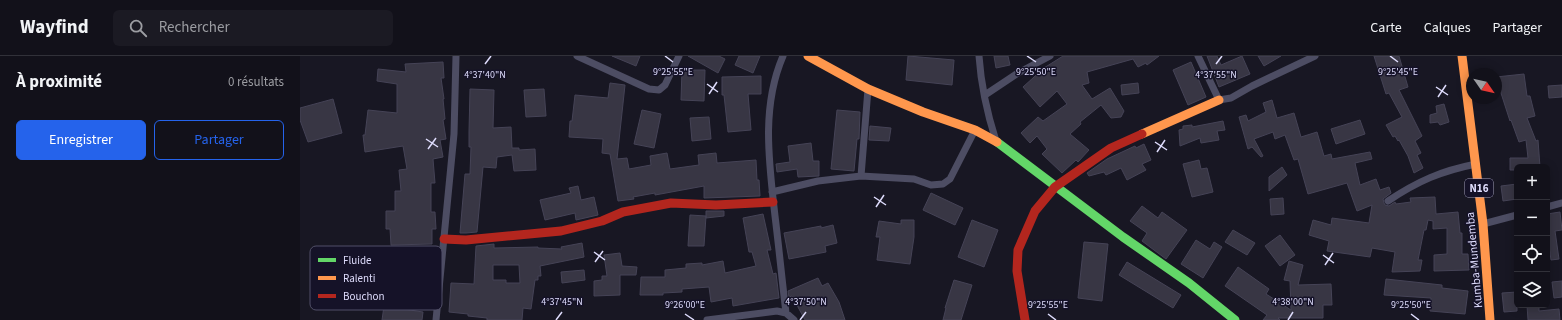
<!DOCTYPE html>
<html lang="fr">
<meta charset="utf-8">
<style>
body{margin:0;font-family:"Source Sans 3",sans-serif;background:#1b1a23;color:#f1f3f6}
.controls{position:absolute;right:12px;bottom:12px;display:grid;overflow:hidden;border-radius:6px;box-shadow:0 2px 10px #0003}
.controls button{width:36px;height:36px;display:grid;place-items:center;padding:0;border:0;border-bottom:1px solid #313139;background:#12111a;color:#f1f3f6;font:20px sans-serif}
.compass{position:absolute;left:1166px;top:12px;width:36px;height:36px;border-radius:50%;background:#12111a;box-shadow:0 2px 10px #0003;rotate:124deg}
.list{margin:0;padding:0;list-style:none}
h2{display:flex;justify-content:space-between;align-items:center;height:52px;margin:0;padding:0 16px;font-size:17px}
h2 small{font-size:13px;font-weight:400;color:#9c9da2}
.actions{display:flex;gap:8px;padding:12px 16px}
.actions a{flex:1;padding:9px 0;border:1px solid #2563eb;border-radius:6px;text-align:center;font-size:14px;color:#2563eb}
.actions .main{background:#2563eb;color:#fff}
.icon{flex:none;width:22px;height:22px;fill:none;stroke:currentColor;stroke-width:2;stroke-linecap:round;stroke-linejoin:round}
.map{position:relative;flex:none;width:1262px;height:264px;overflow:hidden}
header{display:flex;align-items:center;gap:24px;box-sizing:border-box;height:56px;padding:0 20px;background:#12111a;border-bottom:1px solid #313139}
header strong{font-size:19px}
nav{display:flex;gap:22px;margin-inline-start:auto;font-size:14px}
.search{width:280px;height:36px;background:#1b1a23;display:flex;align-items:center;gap:10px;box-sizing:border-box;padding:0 14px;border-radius:6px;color:#9c9da2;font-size:15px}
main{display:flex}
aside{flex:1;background:#12111a}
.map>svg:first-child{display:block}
</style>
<header>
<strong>Wayfind</strong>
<div class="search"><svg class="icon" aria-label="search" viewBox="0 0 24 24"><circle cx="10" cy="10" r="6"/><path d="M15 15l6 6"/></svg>Rechercher</div>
<nav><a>Carte</a><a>Calques</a><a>Partager</a></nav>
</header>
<main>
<aside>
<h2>À proximité<small>0 résultats</small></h2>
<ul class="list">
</ul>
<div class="actions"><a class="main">Enregistrer</a><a>Partager</a></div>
</aside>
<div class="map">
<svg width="1262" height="264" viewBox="0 0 1262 264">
<rect width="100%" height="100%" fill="#181723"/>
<path fill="#383644" stroke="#454356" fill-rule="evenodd" d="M312,0H340L336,10Z
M388,0H419L425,3L418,17Z
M439,0H460L453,17L435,9Z
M608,0L654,4L652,29L606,24Z
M694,0H708L710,9L696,12Z
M763,0H859L847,9L846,7L838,11L833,3L787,16L789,27L782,29L792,43L810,32L824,55L821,61L811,62L801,49L780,66L781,68L770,78L789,94L778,106L776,104L762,117L742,98L747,93L737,80L730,87L721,77L738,61L743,65L767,48L757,35L740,51L723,31L744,12Z
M907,0H917L921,9L942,0L950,18L919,31Z
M958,0H981L964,10Z
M1074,0H1099L1108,31L1099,34L1122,80L1115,85L1121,97L1117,99L1123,112L1114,117L1108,100L1099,84L1098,85L1095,80L1093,81L1086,69L1102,61L1089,37L1086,38Z
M143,6L144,22H141L144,43H143L145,63L143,64L146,83L140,84L143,101L133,103L135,127H131V156H135L136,173H132V188L91,189L90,173H86V155H95V135H101L99,114L107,113L103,90L65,96L63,79H65L68,54L97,57V28L77,25L78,13L106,16L105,8Z
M891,6L906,41L888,49L873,14Z
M382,14H405L404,45L381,44Z
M1224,18L1227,40H1230L1235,60L1227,62L1236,85L1238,84L1240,111H1217V114H1210V102H1228L1226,84L1219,86L1211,64L1210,65L1200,34L1198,35L1196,21Z
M461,20V38H448L451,74L428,76L424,39H422V21Z
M310,27L325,29L317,103L327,102L329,113L351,109L350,100L367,97L370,113L399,109L398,99L416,97L417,107L456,104L457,124H459L460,140L404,142V130L355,139V137L333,141L334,143L318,145L310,98L302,97L303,83L269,81L270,65H272L275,39L308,42Z
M838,27L839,37L822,39L821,29Z
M1262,29V41L1249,42L1248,30Z
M170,33L194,34L193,72L211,71L212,92H219V94L235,93L236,114L214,115L212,99L197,101L196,112L183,111L177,176L166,177H160L165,118H170L171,91H169V76Z
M244,33L246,60L226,61L224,34Z
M33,43L42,77L8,86L0,64V52Z
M972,44L977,62L994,57L1001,81L1017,76L1024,100L1031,98L1032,103L1070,96L1072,103L1055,107L1060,129L1076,123L1080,134L1089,131L1091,137L1083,143L1084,147L1085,149L1089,150L1095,146L1096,148L1111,146L1110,142L1135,141L1136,158L1158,156L1160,177H1162V198H1168L1169,214L1134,215V199L1147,198V172L1133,173V165L1128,164L1126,174H1124L1118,204H1122L1120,215L1092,216L1095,196L1072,192L1070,201L1027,195L1029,185L1009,179L1013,164L1031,169L1032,162L1069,167L1072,149L1057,155L1047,127L1008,138L998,103L994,104L985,79L975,83L973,76L954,83L963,100L961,101L952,91L948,93L939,61L946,59L948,65L966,56L963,47Z
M1144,48L1149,66L1140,69L1138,66L1130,67V59L1137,57L1136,50Z
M342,54L361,58L354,92L334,88Z
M537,54L560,56L559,83H557L554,115L531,113Z
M409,61L411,83L392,85L390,62Z
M1060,64L1065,78L1036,88L1031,73Z
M923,65L925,74L917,75L919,84L901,87L900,82L880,90L879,74L883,73V70L892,69V71Z
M570,70L591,72L589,85L569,84Z
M511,87L513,105H519V120L498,121L497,113L477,116L476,108L490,106L488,90Z
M844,88L851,104L842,108L846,114L827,124L821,112L806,119L804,116L789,120L787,117L807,103L835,90L836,92Z
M899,104L901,113L907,112L913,136L892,141L883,108Z
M982,111L987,119L969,135V121Z
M1217,128V143L1203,145L1201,130Z
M278,130L281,144L294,141L298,159L276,164L275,157L245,164L240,144L271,137L269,132Z
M631,137L663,152L655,169L623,154Z
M983,142L984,158L971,159L970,143Z
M842,150L858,162L862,156L887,174L866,203L842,185L847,177L830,165Z
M406,155H424V160L406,162Z
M1260,156L1262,174L1255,175L1259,203L1251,204L1247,176V158Z
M463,158L471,194H467L473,218L476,217L479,242L433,250L432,242L411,246L409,231L382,233V236L363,237V239H340L341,221H365V214L386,212V208L402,207V209L423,205L425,217L456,210L452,196H449L443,162Z
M390,159L406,160L404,190H388Z
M601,164H614V181L610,208L577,204L580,181H576L579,165L601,168Z
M672,164L698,174L684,211L658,201Z
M533,169L537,187L525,190L526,196L489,203L484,177L521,170V172Z
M933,174L955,187L947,199L925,186Z
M980,179L995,199L980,210L965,190Z
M896,184L910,193L914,186L922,191L903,222L881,208Z
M784,186L808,188L802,245L778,242Z
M282,187L284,201L240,210L241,220H238V224H235L231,253L223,252L222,264H187V262L168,260V258L149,256L151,227L174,228L176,190L194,188V192L238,191V192L262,193L261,191ZM193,209H219L220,227H206V224H193Z
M320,197L322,210L337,211L336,219H320V239L294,240V225L302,224V220H307L304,199Z
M989,205L1003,209L998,229L1031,228L1032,249H1023V262H978L980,264H963L967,259L925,230L938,211L969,233L966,238L991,254L990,225L984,224Z
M827,206L881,239L873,252L819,219Z
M284,214L285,224L262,227L261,216Z
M518,222L522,230L528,227L539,246L545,264H505L492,240L489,241L488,235Z
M1086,223L1142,229V232L1168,235L1165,258L1130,255L1131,242L1084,239Z
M654,224L672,229L661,264H643L646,252H645Z
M1262,225V241L1254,242L1252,226Z
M1217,236V255L1204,256L1202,237Z
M1227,249H1239V255L1259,253L1260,264H1228Z
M84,250L123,256L122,264H82Z"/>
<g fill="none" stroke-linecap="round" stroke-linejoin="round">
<path stroke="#4d4d63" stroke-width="7" d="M277,0L349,33L359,34L365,29L379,0
M483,0C461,51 469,106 475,160C479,192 482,224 486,257
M679,0C681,29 687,57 696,85
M898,0L919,44L931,42L952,30L1015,0
M685,39L718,17L750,0
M561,120L568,33
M472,136L518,125L561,120L614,123L631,129L643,128L650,123L675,74
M1088,145C1118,125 1141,115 1176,108
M1247,151L1262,147
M1183,168L1217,159
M136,264L154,78L156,0
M407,264L477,255L486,257L494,264"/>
<path stroke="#63d668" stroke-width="9" d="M697,86L823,181L889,227L935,264"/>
<path stroke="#ff974d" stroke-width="9" d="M508,0L568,33L623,56L675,74L697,86
M1162,0L1183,168L1190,264
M842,78L919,44"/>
<path stroke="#b3261e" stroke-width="9" d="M144,183L166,184L261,175L302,165L323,156L371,147L416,149L473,146
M725,264L717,215L718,194L735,155L755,131L811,92L842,78"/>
</g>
<path fill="none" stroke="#dedcfc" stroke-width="1.5" d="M365,0L373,6M727,0L736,6M1090,0L1098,6M185,8L191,0M916,8L922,0M407,28L418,36M1136,31L1148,39M409,38L417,26M1138,41L1146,29M126,83L138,91M855,86L867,94M128,93L136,82M857,96L865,84M574,141L586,149M576,151L584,139M294,196L305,204M1023,199L1034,207M295,206L303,195M1025,209L1033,197M385,258L394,264M748,258L756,264M1111,258L1119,264M256,264L262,256M500,264L506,256M988,264L993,256"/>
<g text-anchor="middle" stroke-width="3" stroke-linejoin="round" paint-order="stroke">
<rect fill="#151228" stroke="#a29fbc" stroke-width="1" x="1165" y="123" width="28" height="18" rx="3"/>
<g font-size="11" font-weight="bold" fill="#dedcfc">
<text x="1179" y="136">N16</text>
</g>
<g font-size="12" fill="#dedcfc" stroke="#151228">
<text transform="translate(1174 204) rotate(-95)" y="4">Kumba-Mundemba</text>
</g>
</g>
<rect x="10" y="190" width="132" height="64" rx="6" fill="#151228" stroke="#514f68" stroke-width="1"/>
<rect x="18" y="202" width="18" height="4" fill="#63d668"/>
<rect x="18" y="220" width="18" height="4" fill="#ff974d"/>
<rect x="18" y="238" width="18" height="4" fill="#b3261e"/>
<g font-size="11" fill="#dedcfc">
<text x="43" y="208">Fluide</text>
<text x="43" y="226">Ralenti</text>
<text x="43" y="244">Bouchon</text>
</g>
<g font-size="10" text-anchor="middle" fill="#dedcfc" stroke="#151228" stroke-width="3" stroke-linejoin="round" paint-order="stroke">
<text x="373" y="19">9°25'55"E</text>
<text x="736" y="19">9°25'50"E</text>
<text x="1098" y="19">9°25'45"E</text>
<text x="916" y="22">4°37'55"N</text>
<text x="185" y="22">4°37'40"N</text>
<text x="262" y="249">4°37'45"N</text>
<text x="506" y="249">4°37'50"N</text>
<text x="993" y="249">4°38'00"N</text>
<text x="385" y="252">9°26'00"E</text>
<text x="748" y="252">9°25'55"E</text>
<text x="1111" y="252">9°25'50"E</text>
</g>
</svg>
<div class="controls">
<button>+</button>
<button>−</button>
<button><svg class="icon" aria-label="locate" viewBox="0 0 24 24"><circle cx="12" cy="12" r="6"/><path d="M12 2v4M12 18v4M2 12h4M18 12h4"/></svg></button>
<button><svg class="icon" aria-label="layers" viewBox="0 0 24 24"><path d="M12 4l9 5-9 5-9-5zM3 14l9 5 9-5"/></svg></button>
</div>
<svg class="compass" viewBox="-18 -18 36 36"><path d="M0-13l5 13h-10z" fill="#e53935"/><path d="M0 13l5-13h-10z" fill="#9c9da2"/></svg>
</div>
</main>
